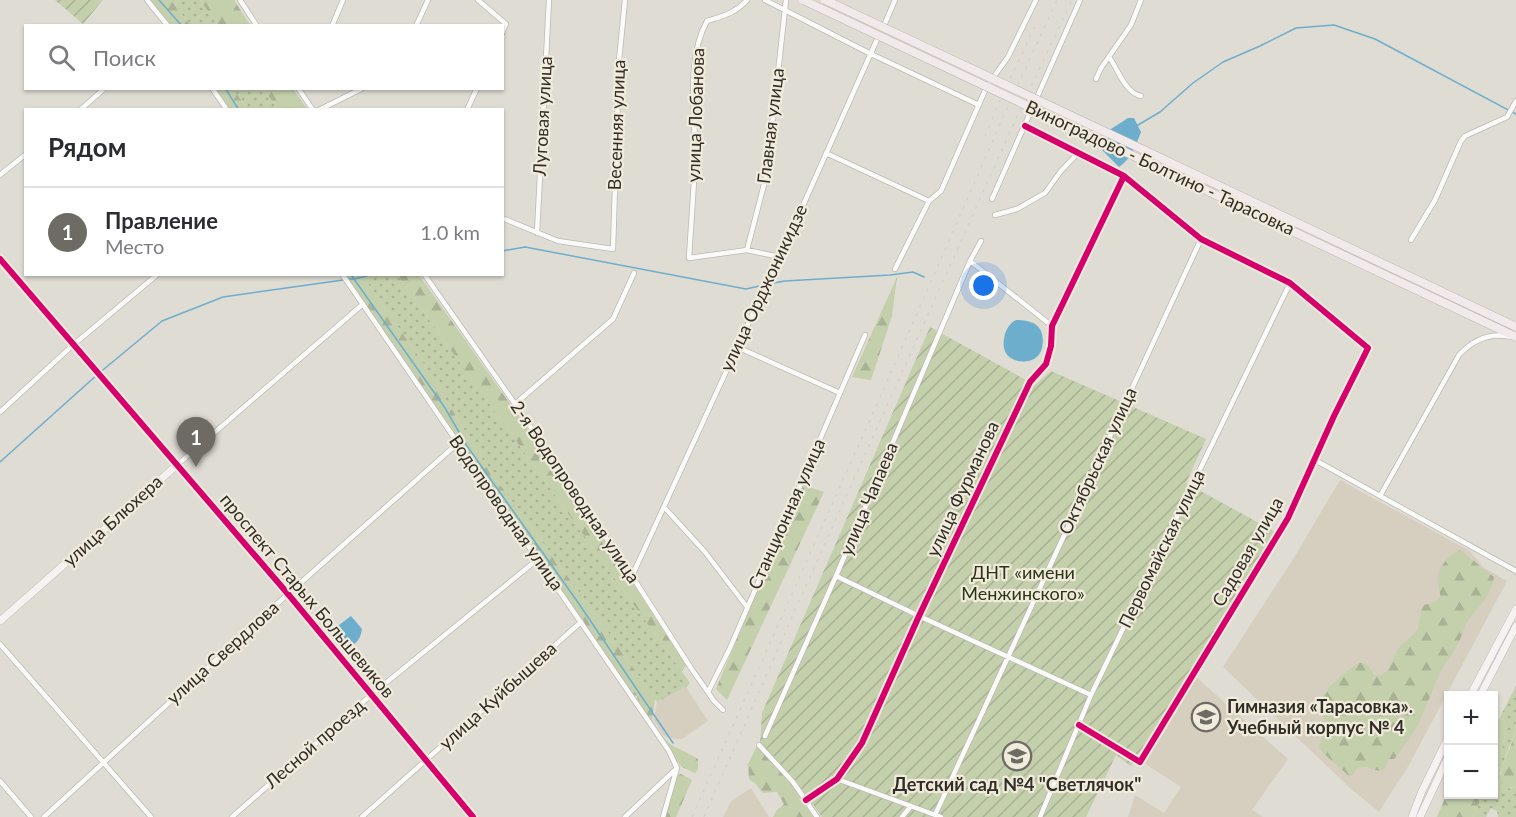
<!DOCTYPE html>
<html lang="ru">
<meta charset="utf-8">
<style>
body{margin:0;font-family:Lato,sans-serif;background:#f2f2f3;color:#2b2b33}
.controls{position:absolute;right:18px;bottom:18px;display:grid;overflow:hidden;border-radius:0px;box-shadow:0 2px 4px #0004}
.controls button{width:54px;height:54px;display:grid;place-items:center;padding:0;border:0;border-bottom:2px solid #e1e1e2;background:#fff;color:#2b2b33;font:30px sans-serif}
.you{position:absolute;left:984px;top:286px;width:21px;height:21px;margin:-15px;border:4px solid #fff;border-radius:50%;background:#1a73e8;box-shadow:0 0 0 9px #1a73e833}
.badge{display:grid;place-items:center;width:39px;height:39px;border-radius:50%;background:#6e6b64;color:#fff;font-size:20px;font-weight:700}
.pin{position:absolute;translate:-50% -50px;filter:drop-shadow(0 2px 3px #0008)}
.pin::after{content:'';position:absolute;top:32px;width:21px;height:18px;background:inherit;clip-path:polygon(0 0,100% 0,50% 100%)}
.list{margin:0;padding:0;list-style:none}
h2{display:flex;justify-content:space-between;align-items:center;height:78px;margin:0;padding:0 24px;font-size:26px}
h2 small{font-size:20px;font-weight:400;color:#7c7c81}
.list li{display:grid;grid-template-columns:39px 1fr auto;gap:18px;align-items:center;box-sizing:border-box;height:90px;padding:0 24px;border-top:2px solid #e1e1e2}
.list b{display:block;font-size:22px;white-space:nowrap}
.list p{margin:0;font-size:20px;white-space:nowrap;color:#7c7c81}
.list em{font-size:20px;font-style:normal;color:#7c7c81}
.icon{flex:none;width:33px;height:33px;fill:none;stroke:currentColor;stroke-width:2;stroke-linecap:round;stroke-linejoin:round}
.map{position:relative;flex:none;width:1516px;height:817px;overflow:hidden}
.search{position:absolute;background:#fff;box-shadow:0 2px 4px #0004;left:24px;top:24px;width:480px;height:66px;display:flex;align-items:center;gap:15px;box-sizing:border-box;padding:0 21px;border-radius:0px;color:#7c7c81;font-size:22px}
.panel{position:absolute;background:#fff;box-shadow:0 2px 4px #0004;left:24px;top:108px;width:480px;height:168px;border-radius:0px}
.map>svg:first-child{display:block}
</style>
<div class="map">
<svg width="1516" height="817" viewBox="0 0 1516 817">
<defs>
<pattern id="grass-dots" width="8" height="8" patternUnits="userSpaceOnUse" patternTransform="scale(1.5)"><rect width="8" height="8" fill="#c4cfac"/><path d="M2 2h.1M6 6h.1" fill="none" stroke="#a9b294" stroke-width="1.8" stroke-linecap="round"/></pattern>
<pattern id="forest-firs" width="22" height="20" patternUnits="userSpaceOnUse" patternTransform="scale(1.5)"><rect width="22" height="20" fill="#c4cfac"/><path d="M5 1l3.5 6h-7zM16 11l3.5 6h-7z" fill="#a9b294"/></pattern>
<pattern id="garden-furrows" width="10" height="10" patternUnits="userSpaceOnUse" patternTransform="scale(1.5)"><rect width="10" height="10" fill="#c4cfac"/><path d="M-1 1l2-2M0 10L10 0M9 11l2-2" fill="none" stroke="#a9b294"/></pattern>
</defs>
<rect width="100%" height="100%" fill="#dfdcd4"/>
<path fill="#d6cfc0" d="M1340,480L1470,551L1484,568L1507,581L1409,765L1379,812L1350,788L1223,667L1295,556Z
M1195,676L1288,759L1252,810L1263,817H1128L1135,795L1164,813L1181,787L1144,763Z
M686,687L708,721L682,739L670,738L663,735L654,720L657,702Z
M751,788L769,817H723L731,801Z"/>
<path fill="url(#grass-dots)" d="M171,0H200L218,25H190Z
M233,89H263L278,109H248Z
M362,275H397L690,683L686,687L657,702L593,611L487,467L428,370Z
M1516,686V720L1513,738L1505,758L1500,774L1510,789L1516,786V817H1498L1497,811L1491,808L1486,817H1473L1483,795L1494,794V769L1502,749L1506,730L1504,720L1499,719Z"/>
<path fill="url(#forest-firs)" d="M150,0H171L190,25H170Z
M200,0H234L250,25H218Z
M215,89H233L248,109H230Z
M263,89H293L307,109H278Z
M345,275H362L428,370L487,467L593,611L655,699L652,720C658,729 665,743 675,747C683,751 690,754 698,759V769L695,773L682,767L676,760L638,703L637,696L632,694L548,571L522,528L518,527Z
M397,275H419C510,403 601,532 686,665L682,672Z
M897,277L892,316L871,380L852,377Z
M801,484L824,492L727,700L716,689Z
M1460,550L1494,577L1493,582L1487,597L1467,622L1459,642L1439,675L1419,723L1398,755L1394,759H1388L1385,769C1374,775 1368,762 1356,769L1354,774L1349,776L1322,752L1319,748C1320,740 1325,733 1325,725C1325,716 1319,705 1322,697C1326,689 1353,663 1361,663C1368,663 1371,670 1375,675L1380,676C1393,669 1392,655 1401,645C1406,640 1415,635 1418,628C1421,621 1419,613 1423,605C1447,600 1439,597 1438,579C1438,567 1450,553 1460,550Z
M1494,718L1504,720L1506,730L1502,749L1494,769Z
M1516,720V786L1504,790C1496,769 1507,759 1513,739C1515,733 1514,726 1516,720Z
M758,747L792,784L801,797L799,799L814,817H773L777,810L784,804L777,792L763,793L756,784L749,779L748,764L756,748Z
M681,774L692,780L676,817H666L677,775Z
M1448,791V794L1483,795L1473,817H1437Z"/>
<path fill="url(#garden-furrows)" d="M55,0H103L83,24Z
M930,327L1035,385L1051,371L1206,439L1186,483L1277,533L1131,766L1116,755L1086,817H822L795,780L760,743L762,713Z"/>
<path fill="#6eaecd" d="M1128,118H1134L1141,132C1136,145 1131,159 1119,167L1099,147L1096,143L1111,129Z
M1016,320C1035,320 1046,327 1042,348C1038,367 1007,365 1004,348C1003,344 1004,338 1005,334C1007,328 1010,323 1016,320Z
M351,616L362,629C361,636 358,643 351,646L335,628Z"/>
<g fill="none" stroke-linecap="round" stroke-linejoin="round">
<path stroke="#6eaecd" stroke-width="1.5" d="M159,0L182,26
M225,88L239,110
M1138,125L1160,112L1193,83L1223,62L1260,46L1296,28L1334,25L1375,39L1516,114
M502,251L525,247L746,289L764,285
M351,274L354,279L367,276
M347,279H354L445,408L467,446L577,601L673,743
M768,284L785,281L890,275L913,272L924,277
M0,462L98,374L162,321L223,297L343,280"/>
<g stroke="#bcb9b4" stroke-width="6">
<path id="street" d="M147,0L168,26
M240,0L257,26
M478,0L506,24L502,33
M747,0C736,13 723,16 707,21C685,62 696,112 695,157C694,190 691,224 689,258L747,250L780,257
M765,0L871,54L979,105
M332,26L343,0
M416,26L428,0
M883,28L895,0
M1109,57C1118,69 1125,93 1141,96
M1096,79L1101,68L1131,25L1141,0
M212,88L227,110
M298,88L313,110
M80,110L105,88
M319,110L363,88
M467,110L477,88
M1025,126L1124,176L1201,239L1290,283L1368,348L1334,416L1288,518L1140,762L1079,725
M826,153L929,201
M0,175L26,154
M992,199L1080,0
M995,215L1017,209L1045,193L1061,171L1079,152
M502,218L558,241L613,249L619,60L625,0
M537,233L549,0
M1411,240L1435,200L1461,141L1465,136L1507,117L1516,101
M747,250L767,173L786,0
M0,259L288,594L473,817
M970,261L1052,326
M895,269L929,201L941,191L987,86L1008,57L1036,0
M342,274L669,751L677,768L663,817
M424,274L515,404L632,576L691,668L714,701L723,710
M737,347L840,393
M515,404L613,319L634,273
M0,412L73,345L158,274
M1315,460L1516,571
M177,465L363,304
M1380,496L1459,355C1473,340 1490,332 1511,337
M664,507L705,552L747,607
M632,576L766,285L780,257L879,35
M836,576L919,616L1091,695
M0,644L151,817
M708,692L730,648L865,335
M765,736L836,576L970,261L981,241
M759,745L793,782L817,817
M837,779L941,817
M0,781L31,817
M806,800L837,779L862,743L919,616L1030,382L1046,364L1051,346L1052,326L1124,176
M935,815L1201,239
M44,817L288,594L458,443
M232,817L371,695L538,559
M362,817L581,622
M625,817L676,769
M902,817L911,806
M1040,817L1091,695L1290,283"/>
</g>
<g stroke="#bcb9b4" stroke-width="8">
<path id="secondary" d="M0,621L177,465
M1470,696L1516,609
M1480,696L1516,626
M1412,817L1422,791L1448,738
M1420,817L1448,757"/>
</g>
<g stroke="#bbb9b5" stroke-width="9">
<path id="primary" d="M1144,150L1516,327
M1140,159L1516,337"/>
</g>
<use href="#street" stroke="#fafaf9" stroke-width="4.5"/>
<use href="#secondary" stroke="#f6f2f1" stroke-width="7"/>
<use href="#primary" stroke="#f2eaea" stroke-width="8"/>
<path stroke="#d3d2d0" stroke-width="1.5" stroke-dasharray="3 6" stroke-linecap="butt" d="M985,136L1000,100L1037,22
M692,817L882,393L1009,104L1057,0
M704,817L796,608L1020,110L1072,0"/>
<g stroke="#bbb9b5" stroke-width="9" stroke-linecap="butt">
<path id="primary-bridge" d="M803,0L1140,159
M825,0L1144,150"/>
</g>
<use href="#primary-bridge" stroke="#f2eaea" stroke-width="8"/>
<g stroke="#f1ebdc" stroke-width="10">
<path id="cycleway" d="M1025,126L1124,176L1201,239L1290,283L1368,348L1334,416L1288,518L1140,762L1079,725
M0,259L288,594L473,817
M806,800L837,779L862,743L919,616L1030,382L1046,364L1051,346L1052,326L1124,176"/>
</g>
<use href="#cycleway" stroke="#d6006c" stroke-width="6"/>
</g>
<defs>
<g id="school-ring" transform="scale(1.5)"><circle r="9.5" fill="#f1ebdc" stroke="#6e6b64" stroke-width="1.5"/><path d="M0-5L7-2L0 1L-7-2ZM-4 1L0 2.5L4 1V4Q0 6-4 4Z" fill="#6e6b64"/></g>
</defs>
<g fill-rule="evenodd">
<use href="#school-ring" x="1206" y="717"/>
<use href="#school-ring" x="1017" y="756"/>
</g>
<g text-anchor="middle" stroke-width="4.5" stroke-linejoin="round" paint-order="stroke">
<g font-size="18" fill="#312e28" stroke="#f1ebdc">
<text transform="translate(696 115) rotate(-88)" y="6">улица Лобанова</text>
<text transform="translate(543 116) rotate(-87)" y="6">Луговая улица</text>
<text transform="translate(617 125) rotate(-88)" y="6">Весенняя улица</text>
<text transform="translate(771 126) rotate(-83)" y="6">Главная улица</text>
<text transform="translate(1160 168) rotate(25)" y="6">Виноградово - Болтино - Тарасовка</text>
<text transform="translate(764 288) rotate(-65)" y="6">улица Орджоникидзе</text>
<text transform="translate(1098 461) rotate(-65)" y="6">Октябрьская улица</text>
<text transform="translate(963 489) rotate(-65)" y="6">улица Фурманова</text>
<text transform="translate(575 492) rotate(56)" y="6">2-я Водопроводная улица</text>
<text transform="translate(869 499) rotate(-67)" y="6">улица Чапаева</text>
<text transform="translate(506 513) rotate(55)" y="6">Водопроводная улица</text>
<text transform="translate(787 514) rotate(-66)" y="6">Станционная улица</text>
<text transform="translate(113 521) rotate(-42)" y="6">улица Блюхера</text>
<text transform="translate(1162 549) rotate(-64)" y="6">Первомайская улица</text>
<text transform="translate(1248 552) rotate(-60)" y="6">Садовая улица</text>
<text transform="translate(307 596) rotate(50)" y="6">проспект Старых Большевиков</text>
<text transform="translate(223 653) rotate(-42)" y="6">улица Свердлова</text>
<text transform="translate(498 696) rotate(-42)" y="6">улица Куйбышева</text>
<text transform="translate(315 744) rotate(-41)" y="6">Лесной проезд</text>
</g>
<g font-size="18" fill="#293614" stroke="#f1ebdc">
<text x="1023" y="579">ДНТ «имени<tspan x="1023" dy="21">Менжинского»</tspan></text>
</g>
<g font-size="18" font-weight="bold" fill="#312e28" stroke="#f1ebdc" text-anchor="start">
<text x="1227" y="713">Гимназия «Тарасовка».<tspan x="1227" dy="21">Учебный корпус № 4</tspan></text>
<text x="1017" y="791" text-anchor="middle">Детский сад №4 "Светлячок"</text>
</g>
</g>
</svg>
<div class="controls">
<button>+</button>
<button>−</button>
</div>
<div class="you"></div>
<div class="pin badge" style="left:196px;top:467px">1</div>
<div class="search"><svg class="icon" aria-label="search" viewBox="0 0 24 24"><circle cx="10" cy="10" r="6"/><path d="M15 15l6 6"/></svg>Поиск</div>
<section class="panel">
<h2>Рядом<small></small></h2>
<ul class="list">
<li><span class="badge">1</span><div><b>Правление</b><p>Место</p></div><em>1.0 km</em></li>
</ul>
</section>
</div>
